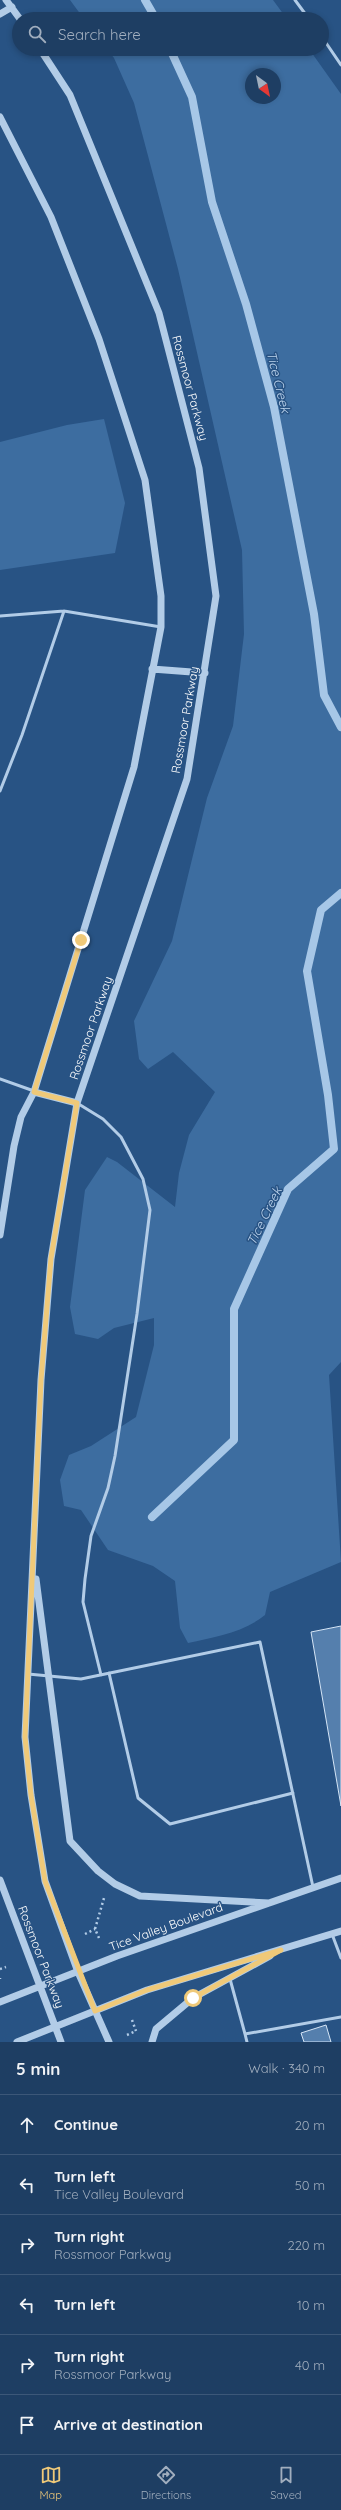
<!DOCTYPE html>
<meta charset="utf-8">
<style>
body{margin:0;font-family:Quicksand,sans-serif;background:#264569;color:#f1f3f6}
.compass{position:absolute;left:245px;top:68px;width:36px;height:36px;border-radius:50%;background:#1e3e63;box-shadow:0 2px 6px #0003;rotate:147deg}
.stop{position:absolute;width:12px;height:12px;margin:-9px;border:3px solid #efc979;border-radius:50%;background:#fff}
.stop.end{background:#efc979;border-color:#fff;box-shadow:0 1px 4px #0008}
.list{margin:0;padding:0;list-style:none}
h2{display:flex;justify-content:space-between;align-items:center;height:52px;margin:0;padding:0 16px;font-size:17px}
h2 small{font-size:13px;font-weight:400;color:#a1aebe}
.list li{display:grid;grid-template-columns:26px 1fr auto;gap:12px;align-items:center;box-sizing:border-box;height:60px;padding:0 16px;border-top:1px solid #3c5778}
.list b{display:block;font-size:15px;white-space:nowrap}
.list p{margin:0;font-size:13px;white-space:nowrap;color:#a1aebe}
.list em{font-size:13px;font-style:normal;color:#a1aebe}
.icon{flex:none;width:22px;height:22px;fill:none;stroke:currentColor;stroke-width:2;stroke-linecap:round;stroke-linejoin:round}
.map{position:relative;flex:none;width:341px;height:2042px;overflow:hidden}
.search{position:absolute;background:#1e3e63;box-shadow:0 2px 6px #0003;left:12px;right:12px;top:12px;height:44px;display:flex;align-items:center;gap:10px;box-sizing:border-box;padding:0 14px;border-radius:22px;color:#a1aebe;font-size:15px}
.sheet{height:412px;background:#1e3e63}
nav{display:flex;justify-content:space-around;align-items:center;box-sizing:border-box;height:56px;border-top:1px solid #3c5778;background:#1e3e63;font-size:11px;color:#a1aebe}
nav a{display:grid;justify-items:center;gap:2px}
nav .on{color:#efc979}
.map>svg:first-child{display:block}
</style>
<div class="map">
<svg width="341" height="2042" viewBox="0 0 341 2042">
<rect width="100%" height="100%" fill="#285384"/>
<path fill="#3d6da0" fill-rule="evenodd" d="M70,0H273L287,19H84Z
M107,49H309L341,94V1362L329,1375L341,1562L270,1592L265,1615C243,1633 214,1637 188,1643L180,1628L175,1581L153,1566L108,1550L81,1510L64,1506L60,1480L69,1455L91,1446L136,1417L154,1345V1318L114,1328L98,1339L75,1334L70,1307L85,1190L107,1157L117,1162L175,1207L179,1173L189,1135L215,1092L173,1052L148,1069L139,1059L134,1021L172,941L207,798L233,726L244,634L242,550L178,269L134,103L114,58ZM251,74H275V98H251Z
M104,419L125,503L115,553L0,570V442L67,425Z"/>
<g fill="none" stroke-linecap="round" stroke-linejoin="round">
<path stroke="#a7c7e7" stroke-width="8" d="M145,0L156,19
M170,49L192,97L212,202L246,304L274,407L314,614L324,695L341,727
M152,1517L234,1440V1309L288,1189L334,1149L328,1095L307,971L321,910L341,893"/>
</g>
<path fill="#557fad" stroke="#d5e5f6" d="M341,1626V1806L311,1632Z
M326,2025L331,2042H304L301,2033Z"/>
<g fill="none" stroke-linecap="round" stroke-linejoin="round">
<path stroke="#b2cce7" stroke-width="2.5" stroke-dasharray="2 3" stroke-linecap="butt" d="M85,1934L95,1929
M99,1938L95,1929L104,1898
M0,1969L6,1967
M0,1978V1979
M132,2020L136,2031
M127,2035L136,2031"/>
<path stroke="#b2cce7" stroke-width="3" d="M295,0L309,19
M322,37L341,65
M0,616L64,611L161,627
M0,791L22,735L64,611
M0,1079L34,1091
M77,1103L103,1119L121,1137L143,1179L150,1210L137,1314L115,1456L108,1488L91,1536L85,1579L83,1602L101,1675
M109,1673L138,1798L170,1824L293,1793
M28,1674L81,1679L260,1642L313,1887
M332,1934L341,1958
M230,1979L245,2034
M247,2042L245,2034L341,2017"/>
<path stroke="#b2cce7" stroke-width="7" d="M6,0L20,19
M0,14L12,7
M40,49L70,95L159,313L199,468L216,596L187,779L77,1103L51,1259L41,1380L25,1737L31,1795L45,1881L78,1972L109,2042
M0,117L51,217L99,339L145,480L161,596V627L134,767L34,1092L21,1117L14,1146L0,1235
M152,669L205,673
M34,1092L77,1103
M36,1579L70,1841L98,1871L115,1884L140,1896L269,1903
M0,1880L61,2042
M0,2002L117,1956L341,1878
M17,2042L147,1990L341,1931
M152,2042L156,2029L193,1998L270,1956"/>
</g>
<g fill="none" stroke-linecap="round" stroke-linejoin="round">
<path stroke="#efc979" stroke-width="5" d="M81,940L34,1092L77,1103L51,1258L41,1380L25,1737L31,1795L45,1881L95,2011L147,1990L281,1950L193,1998"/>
</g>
<g text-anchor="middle" stroke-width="3" stroke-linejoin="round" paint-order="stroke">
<g font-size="12" fill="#fff" stroke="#285384">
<text transform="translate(190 388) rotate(75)" y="4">Rossmoor Parkway</text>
<text transform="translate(185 720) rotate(-80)" y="4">Rossmoor Parkway</text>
<text transform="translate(91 1028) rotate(-71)" y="4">Rossmoor Parkway</text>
<text transform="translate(166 1927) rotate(-20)" y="4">Tice Valley Boulevard</text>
<text transform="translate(41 1957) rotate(69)" y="4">Rossmoor Parkway</text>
</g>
<g font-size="13" font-style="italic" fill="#bed5ee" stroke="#285384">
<text transform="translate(279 382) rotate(76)" y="5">Tice Creek</text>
<text transform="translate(264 1216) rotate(-64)" y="5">Tice Creek</text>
</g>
</g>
</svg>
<svg class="compass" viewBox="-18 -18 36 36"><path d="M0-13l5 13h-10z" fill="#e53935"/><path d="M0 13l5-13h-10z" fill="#a1aebe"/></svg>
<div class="stop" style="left:193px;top:1998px"></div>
<div class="stop end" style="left:81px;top:940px"></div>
<div class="search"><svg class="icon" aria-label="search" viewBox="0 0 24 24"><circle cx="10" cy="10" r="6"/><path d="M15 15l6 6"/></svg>Search here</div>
</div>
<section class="sheet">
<h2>5 min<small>Walk · 340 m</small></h2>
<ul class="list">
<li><svg class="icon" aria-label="ahead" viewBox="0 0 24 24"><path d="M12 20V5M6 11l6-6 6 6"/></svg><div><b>Continue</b></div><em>20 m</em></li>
<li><svg class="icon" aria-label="left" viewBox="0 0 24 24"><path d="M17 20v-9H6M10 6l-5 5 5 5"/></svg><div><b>Turn left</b><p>Tice Valley Boulevard</p></div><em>50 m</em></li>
<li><svg class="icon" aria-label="right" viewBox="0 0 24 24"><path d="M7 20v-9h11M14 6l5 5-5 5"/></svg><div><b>Turn right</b><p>Rossmoor Parkway</p></div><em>220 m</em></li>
<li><svg class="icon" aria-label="left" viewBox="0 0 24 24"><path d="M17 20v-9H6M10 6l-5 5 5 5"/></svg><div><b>Turn left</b></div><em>10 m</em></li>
<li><svg class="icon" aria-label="right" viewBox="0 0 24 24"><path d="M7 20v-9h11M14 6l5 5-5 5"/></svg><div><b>Turn right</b><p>Rossmoor Parkway</p></div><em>40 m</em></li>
<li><svg class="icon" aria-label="arrive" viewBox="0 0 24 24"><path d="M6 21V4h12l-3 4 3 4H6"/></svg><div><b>Arrive at destination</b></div></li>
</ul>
</section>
<nav>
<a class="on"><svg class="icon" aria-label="map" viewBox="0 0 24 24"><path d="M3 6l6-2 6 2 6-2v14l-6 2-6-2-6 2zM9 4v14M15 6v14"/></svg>Map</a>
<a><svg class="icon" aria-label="directions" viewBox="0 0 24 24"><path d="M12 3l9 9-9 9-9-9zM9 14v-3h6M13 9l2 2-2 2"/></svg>Directions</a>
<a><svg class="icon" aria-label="saved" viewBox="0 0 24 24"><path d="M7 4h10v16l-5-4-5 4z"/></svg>Saved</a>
</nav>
